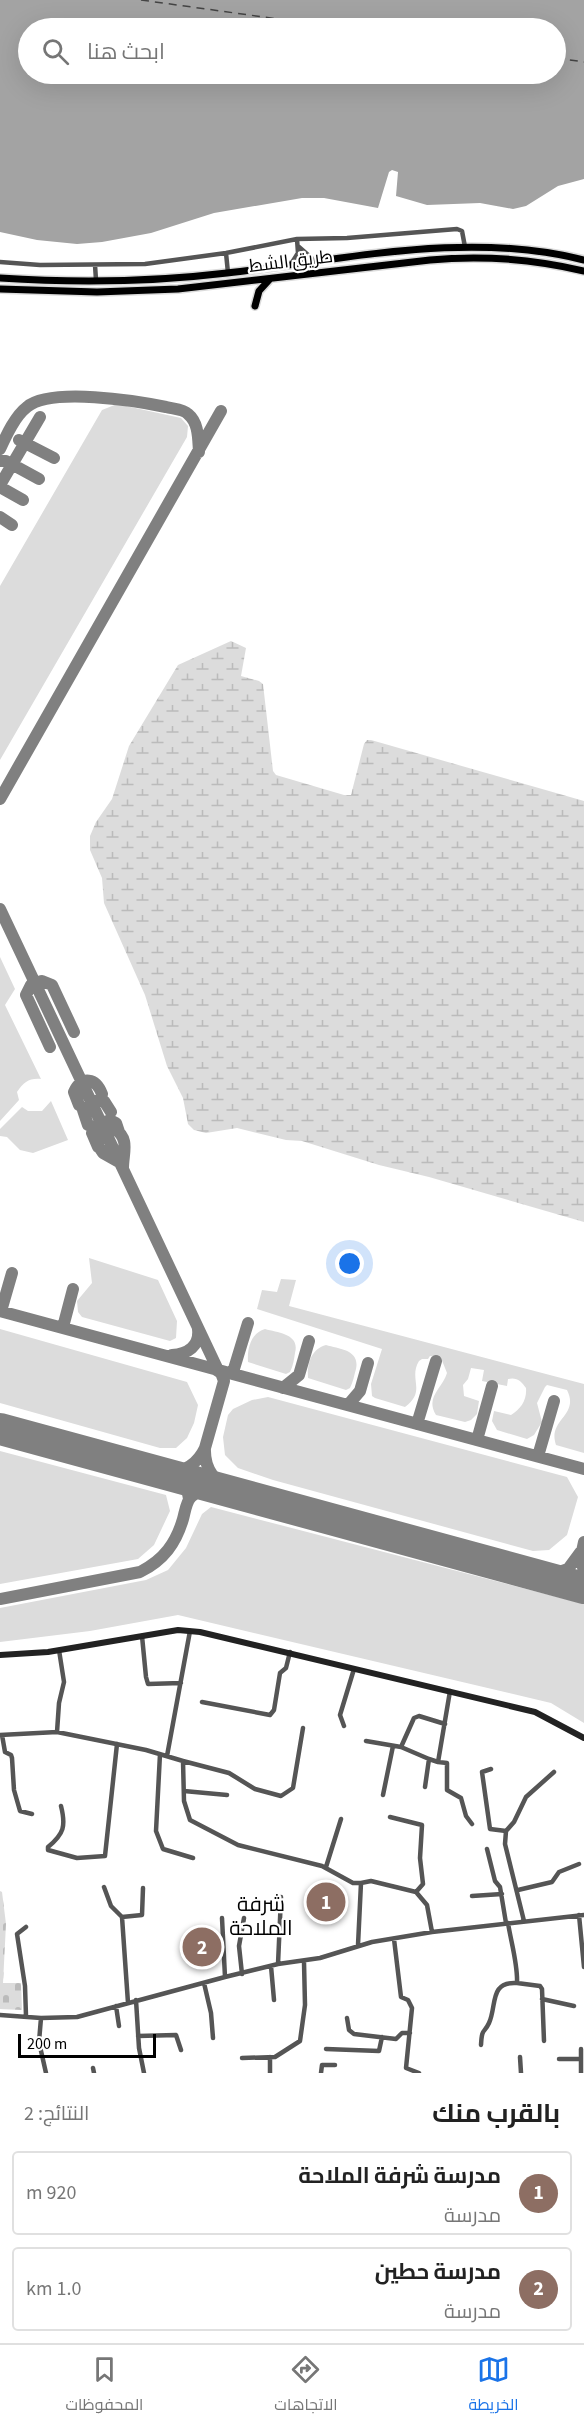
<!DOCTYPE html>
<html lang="ar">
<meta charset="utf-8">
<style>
body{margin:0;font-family:"Source Sans 3",Cairo,sans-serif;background:#f6f6f6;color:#222;direction:rtl}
.scale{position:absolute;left:18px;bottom:15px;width:138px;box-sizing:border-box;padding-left:6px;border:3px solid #000;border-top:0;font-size:16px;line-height:21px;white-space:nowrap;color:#000;-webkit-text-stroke:4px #fff;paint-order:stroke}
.you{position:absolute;left:350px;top:1264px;width:21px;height:21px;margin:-15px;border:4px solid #fff;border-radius:50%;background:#1a73e8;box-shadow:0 0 0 9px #1a73e833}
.badge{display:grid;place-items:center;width:39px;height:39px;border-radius:50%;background:#1a73e8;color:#fff;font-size:20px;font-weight:700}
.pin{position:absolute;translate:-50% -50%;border:3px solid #fff;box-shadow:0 2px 6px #0006}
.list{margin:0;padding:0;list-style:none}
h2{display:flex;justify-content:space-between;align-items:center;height:78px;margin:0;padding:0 24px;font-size:26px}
h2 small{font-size:20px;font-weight:400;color:#767676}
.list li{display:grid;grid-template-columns:39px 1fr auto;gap:18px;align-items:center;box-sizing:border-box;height:84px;margin:0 12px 12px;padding:0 12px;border:2px solid #e0e0e0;border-radius:6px}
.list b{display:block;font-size:22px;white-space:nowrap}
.list p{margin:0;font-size:20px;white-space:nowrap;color:#767676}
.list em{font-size:20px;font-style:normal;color:#767676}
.icon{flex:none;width:33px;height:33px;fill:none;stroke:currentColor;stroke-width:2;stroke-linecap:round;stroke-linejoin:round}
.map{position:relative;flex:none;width:584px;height:2073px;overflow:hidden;direction:ltr}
.search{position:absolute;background:#fff;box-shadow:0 6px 24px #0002;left:18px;right:18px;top:18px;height:66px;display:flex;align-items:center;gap:15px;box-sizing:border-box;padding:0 21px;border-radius:33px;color:#767676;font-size:22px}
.sheet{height:270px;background:#fff}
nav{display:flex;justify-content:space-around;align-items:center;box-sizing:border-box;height:84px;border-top:2px solid #e0e0e0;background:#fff;font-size:16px;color:#767676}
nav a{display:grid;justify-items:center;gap:3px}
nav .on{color:#1a73e8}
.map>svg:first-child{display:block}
</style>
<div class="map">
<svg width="584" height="2073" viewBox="0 0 584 2073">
<defs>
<pattern id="wetland-marsh" width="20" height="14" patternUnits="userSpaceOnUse" patternTransform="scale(1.5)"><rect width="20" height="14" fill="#dcdcdc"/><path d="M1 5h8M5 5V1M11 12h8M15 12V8" fill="none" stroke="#bbb"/></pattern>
<pattern id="cemetery-stones" width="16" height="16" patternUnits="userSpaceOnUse" patternTransform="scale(1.5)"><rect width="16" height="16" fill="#dcdcdc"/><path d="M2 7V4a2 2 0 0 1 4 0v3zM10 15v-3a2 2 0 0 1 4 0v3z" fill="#bbb"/></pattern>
</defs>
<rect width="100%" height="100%" fill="#fff"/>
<path fill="#dcdcdc" d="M117,404L181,418L188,426L187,437L0,760V586L102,410Z
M0,957L15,989L5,1005L41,1079C29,1078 24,1082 17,1092L19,1100L0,1121Z
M51,1101L68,1140L33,1153L20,1150L7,1137L0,1136V1129L22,1107L28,1111H42Z
M89,1258L158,1280L177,1321L176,1338L170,1341L82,1317L78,1312L77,1301L92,1283Z
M281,1279L296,1280L289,1306L584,1384V1453L556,1445C547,1419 580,1416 567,1390L547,1385L545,1387L537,1403L542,1422L534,1435L527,1439L497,1430L492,1421L494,1411L511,1415C521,1409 527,1400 526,1388C521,1381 517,1377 508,1379L507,1386L482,1381L484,1370L471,1368L468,1379L463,1385L464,1396L479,1401L477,1414L471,1420L465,1422L436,1415C425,1397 442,1389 447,1373L441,1358L430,1356L428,1359H422L419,1361C408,1379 427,1391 405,1407L375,1398L372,1396L371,1384L382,1349L257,1309L262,1290L277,1292Z
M0,1329L187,1382L198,1405L194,1423L187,1438L176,1448H160L0,1403Z
M265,1329C279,1333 300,1334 295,1353C294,1360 293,1366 290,1372L286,1374L248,1362C247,1348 251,1333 265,1329Z
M326,1345C340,1349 360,1350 356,1369C354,1376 353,1382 350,1388L346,1390L308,1378C307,1364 311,1349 326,1345Z
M268,1397L567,1477L578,1497L567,1535L549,1550L533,1551L273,1480L238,1468L225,1455L223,1437L228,1415L233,1409L252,1400Z
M0,1451L166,1495L170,1511L154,1545L138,1559L0,1584Z
M211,1507L584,1604V1723L551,1703L178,1615L90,1631L0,1642V1608L146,1580L168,1570L186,1548L202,1514Z"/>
<path fill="url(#wetland-marsh)" d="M231,641L246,648L241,676L259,681L263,684L273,771L276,775L344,795H351L364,744L367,740H371L584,801V1222L429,1177L379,1165L302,1141L286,1140L237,1128L206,1133L194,1130L188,1124L183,1098L167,1066L145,995L104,903L102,878L90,850V836L96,822L112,799L129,746L178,665Z"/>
<path fill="url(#cemetery-stones)" d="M0,1891L2,1892L6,1924L3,1983H21L22,2010L0,2009Z"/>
<path fill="#a3a3a3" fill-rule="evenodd" d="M0,0H584V179L558,186L526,206L513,209L480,203L427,205L396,196L398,172L392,170L389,172L378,208L324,198H302L214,213L151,233L102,242L77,244L37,240L0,232ZM28,28H556V74H28Z"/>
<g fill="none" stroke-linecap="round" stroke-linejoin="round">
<path stroke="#444" stroke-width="1.5" stroke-dasharray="8 6" stroke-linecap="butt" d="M141,0L343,28
M556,58L584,62"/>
<path stroke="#808080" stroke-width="12" d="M19,440L54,458
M0,449C6,436 15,416 27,407C51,387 137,401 166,407C173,409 183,409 188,414C199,423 198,439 199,452
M0,461H6L39,479
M0,485L40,417
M0,487L23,500
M0,517L12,525
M0,799L221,411
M0,909L218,1370
M50,1047L26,995L31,985L42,981L52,985L74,1032
M79,1105L74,1092C82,1075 96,1078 102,1094
M88,1125L83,1110L95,1101H104L111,1112
M98,1147L92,1133L95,1126L110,1120L116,1123L119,1132
M119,1162L103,1153L97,1144L101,1135L115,1129C130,1139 123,1153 123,1168
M0,1311L584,1469
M1,1311L12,1273
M63,1327L73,1289
M172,1355C188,1354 200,1346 198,1329
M233,1372L248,1323
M283,1388L299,1375L309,1341
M348,1405L360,1391L368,1363
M417,1424L436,1361
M477,1440L492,1386
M205,1448L224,1381L221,1373L215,1369
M538,1456L554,1401
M168,1475C185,1470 197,1465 205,1448C204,1471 216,1482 235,1493
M176,1477L187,1488L189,1499
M584,1542L581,1556L584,1573
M545,1577L568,1569L582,1550
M0,1599L140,1572C164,1560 176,1543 183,1519C185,1512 186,1502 191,1497C197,1491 205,1488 212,1486"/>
<path stroke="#808080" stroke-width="32" d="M0,1429L584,1588"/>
<g stroke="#dbdbdb" stroke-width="10">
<path id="trunk" d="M0,278C75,283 152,282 227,273C345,260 466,230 584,260
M0,289L97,292L178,289L430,260C482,255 533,259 584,271
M255,306L259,291L270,279"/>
</g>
<path stroke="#555" stroke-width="4.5" d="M299,247L315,261
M226,253L228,273
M0,262L40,265L145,264L226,253L297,239L347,238L457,229L462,231L465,247
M291,264L298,253L297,239
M95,265L96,280
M142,1636L146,1677L148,1684L181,1683
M202,1702L270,1715L274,1710L280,1673L286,1668L290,1652
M344,1726L340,1715L354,1669
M57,1732L59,1703L64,1682L59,1650
M0,1735L57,1732L146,1750L183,1761L184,1801L190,1820L238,1845L322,1866L353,1883H361L358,1945
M2,1735L5,1752L11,1755L12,1758L14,1790L20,1811L32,1814
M366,1741L401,1747L414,1718L419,1716L445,1724
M401,1747L429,1759
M160,1754L156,1831L163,1849L193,1858
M167,1756L190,1631
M183,1761L229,1773L255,1789L281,1796L293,1788L303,1728
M438,1762L447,1763V1790L461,1798L466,1816L472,1824
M491,1769L482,1772L490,1829L506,1831
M425,1787L429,1759L438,1762L450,1691
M184,1791L227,1795
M383,1795L393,1746
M61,1806C66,1826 64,1834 48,1847V1850L77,1858L105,1856L117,1744
M390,1817L422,1825L420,1858L423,1884L416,1892
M487,1849L495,1881L500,1887L506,1923
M326,1867L341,1819
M361,1883L371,1881L416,1892L427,1905L432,1932
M104,1887L111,1906L122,1917
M518,1890L552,1882L559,1872L579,1864
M472,1896L502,1894
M579,1915L584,1967
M222,1918L225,1977
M524,1921L505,1844L506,1831L514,1822L526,1797L554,1772
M508,1923C511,1942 518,1965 517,1983L540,1986L542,1989L544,2041
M394,1939L401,1997L408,2000L412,2008L406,2068L419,2073
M278,1964L281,1897
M271,1966L274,2000
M242,1974L239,1946L244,1918
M204,1983L211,2013L213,2038
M542,1999L574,2006
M136,2000L139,2048L144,2073
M128,2003L122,1917L142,1915L143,1888
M116,2006L119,2026
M0,2015L41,2018L77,2017L225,1977L278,1964L320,1958L372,1942L432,1932L584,1915
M26,2016L25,1986L17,1934L26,1927
M41,2018L39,2042L46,2073
M347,2018L349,2030L354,2034L396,2039L402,2033H410
M138,2036L176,2035L181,2050
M481,2045C482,2027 484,2034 489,2023C497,2006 489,1981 517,1983
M326,2049L379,2051L382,2037
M581,2049V2073
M270,2057V2073
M520,2057L521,2073
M242,2058L275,2057L300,2041L305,2005L304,1962
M559,2059H581
M93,2068L94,2073
M321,2073L322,2065H335"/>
<path stroke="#222" stroke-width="6" d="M0,1655L48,1652L178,1630L200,1632L535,1712L584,1738"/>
<use href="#trunk" stroke="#000" stroke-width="7"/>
</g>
<g text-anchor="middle" stroke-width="4.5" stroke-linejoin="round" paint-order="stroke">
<g font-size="18" fill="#000" stroke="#fff">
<text transform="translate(291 261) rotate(-7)" y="6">طريق الشط</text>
</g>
<g font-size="21" fill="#000" stroke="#fff">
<text x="261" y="1911">شرفة<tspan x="261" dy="24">الملاحة</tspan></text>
</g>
</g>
</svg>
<div class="scale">200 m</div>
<div class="you"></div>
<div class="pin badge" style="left:326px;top:1902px;background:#8d6e63">1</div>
<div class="pin badge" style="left:202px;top:1947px;background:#8d6e63">2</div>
<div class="search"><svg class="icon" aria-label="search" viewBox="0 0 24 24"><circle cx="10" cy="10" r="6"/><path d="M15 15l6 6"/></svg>ابحث هنا</div>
</div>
<section class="sheet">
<h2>بالقرب منك<small>النتائج: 2</small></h2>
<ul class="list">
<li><span class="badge" style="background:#8d6e63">1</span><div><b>مدرسة شرفة الملاحة</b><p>مدرسة</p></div><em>920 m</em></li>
<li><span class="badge" style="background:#8d6e63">2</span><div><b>مدرسة حطين</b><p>مدرسة</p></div><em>1.0 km</em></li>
</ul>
</section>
<nav>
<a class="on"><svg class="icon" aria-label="map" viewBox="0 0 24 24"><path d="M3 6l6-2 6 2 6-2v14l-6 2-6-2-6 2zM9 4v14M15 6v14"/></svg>الخريطة</a>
<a><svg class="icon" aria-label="directions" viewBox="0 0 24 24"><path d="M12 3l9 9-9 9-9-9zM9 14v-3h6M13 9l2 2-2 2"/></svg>الاتجاهات</a>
<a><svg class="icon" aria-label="saved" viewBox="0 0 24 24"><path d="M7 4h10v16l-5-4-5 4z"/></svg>المحفوظات</a>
</nav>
